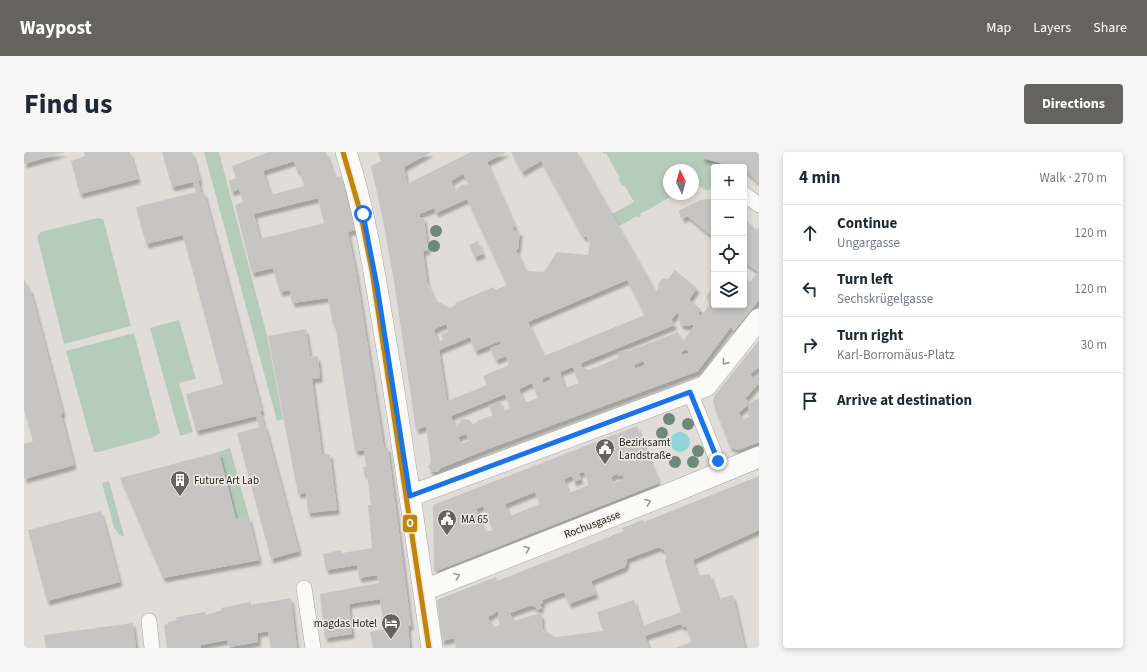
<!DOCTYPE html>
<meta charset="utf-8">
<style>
body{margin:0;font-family:"Source Sans 3",sans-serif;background:#f6f6f7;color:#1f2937}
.controls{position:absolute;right:12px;top:12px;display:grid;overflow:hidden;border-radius:4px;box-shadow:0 2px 6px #0003}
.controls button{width:36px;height:36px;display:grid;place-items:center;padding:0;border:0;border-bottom:1px solid #e0e1e3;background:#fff;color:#1f2937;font:20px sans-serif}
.compass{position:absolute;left:639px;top:12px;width:36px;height:36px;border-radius:50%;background:#fff;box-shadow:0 2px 6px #0003;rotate:355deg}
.stop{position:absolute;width:12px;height:12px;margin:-9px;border:3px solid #1a73e8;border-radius:50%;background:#fff}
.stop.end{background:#1a73e8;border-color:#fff;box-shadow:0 1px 4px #0008}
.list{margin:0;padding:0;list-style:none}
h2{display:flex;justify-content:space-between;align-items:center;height:52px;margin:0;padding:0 16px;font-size:17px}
h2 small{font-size:13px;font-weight:400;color:#747a83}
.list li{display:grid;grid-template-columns:26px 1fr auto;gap:12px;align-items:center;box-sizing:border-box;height:56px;padding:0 16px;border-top:1px solid #e0e1e3}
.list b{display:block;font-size:15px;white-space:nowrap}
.list p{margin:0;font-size:13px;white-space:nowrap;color:#747a83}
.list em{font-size:13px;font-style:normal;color:#747a83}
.icon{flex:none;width:22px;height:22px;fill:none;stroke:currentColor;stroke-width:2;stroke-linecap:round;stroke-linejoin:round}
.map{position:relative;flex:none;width:735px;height:496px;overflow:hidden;border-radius:4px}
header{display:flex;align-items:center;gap:24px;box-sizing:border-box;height:56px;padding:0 20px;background:#656360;color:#fff}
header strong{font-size:19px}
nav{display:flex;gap:22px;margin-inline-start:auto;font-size:14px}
.intro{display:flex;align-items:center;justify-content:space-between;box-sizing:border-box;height:96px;padding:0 24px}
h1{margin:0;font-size:28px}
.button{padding:10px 18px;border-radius:4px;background:#656360;color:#fff;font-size:14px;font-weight:700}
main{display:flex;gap:24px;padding:0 24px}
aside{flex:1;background:#fff;border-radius:4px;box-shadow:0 2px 6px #0003}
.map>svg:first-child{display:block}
</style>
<header>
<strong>Waypost</strong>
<nav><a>Map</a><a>Layers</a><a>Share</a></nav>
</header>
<div class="intro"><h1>Find us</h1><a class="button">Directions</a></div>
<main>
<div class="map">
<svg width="735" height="496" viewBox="0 0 735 496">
<defs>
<filter id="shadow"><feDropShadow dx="2.5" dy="4.5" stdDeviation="1" flood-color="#0004"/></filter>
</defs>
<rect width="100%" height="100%" fill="#e0ddd9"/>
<path fill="#b5ccba" d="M180,0H195L243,184L259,267L253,269Z
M579,0H680L679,6L696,11L695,15H690V31L684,39L671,32L669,33V18H645V42H652L616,62L617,64L614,66L613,64L595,74L588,62L610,50L600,33L598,34L594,27L596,26L582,1L580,2Z
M74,66L79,67L80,70L107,174L40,192L13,84L17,80Z
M155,168L172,227L155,231L169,280L156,284L126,176Z
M110,181L136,281L130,285L75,300H70L42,199Z
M206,296L225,365L212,367L195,300Z
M85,329L100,384L95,383L90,376L78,331Z"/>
<path fill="#92d5d9" d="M646 290a10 10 0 1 1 20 0a10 10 0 1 1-20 0Z"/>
<path fill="#c7c5c4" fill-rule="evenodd" filter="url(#shadow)" d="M0,0H41L0,12Z
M60,0H106L114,27L56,42L47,9L61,4Z
M138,0H168L176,28L174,29L175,31L177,41L180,40L238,259H236L239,269L240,274L241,273L275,399L247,407L213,281L235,275L232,264L172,279L162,242L199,232L159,83L122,92L112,55L172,40L169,30L148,35Z
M245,0H302L311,26L317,24L331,78L324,80L332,120L360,296L364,295L387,474H384L386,496H349L346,480L360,477L356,447L325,452L328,482L301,486L296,442L355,431L353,423L335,426L333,413L302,418L299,402L317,398L318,401L348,396L344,353H347L343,322H340L339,315H342L340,298L331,299L311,172H309L304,146L268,151L266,138L256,140L249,116L228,121L211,53L219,50L215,37L207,40L205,29L212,26L208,14ZM270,9L273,19H276L280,34L247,43L239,19ZM294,46L300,71L236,87L230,62Z
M354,0H407L380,15L383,32L447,0H483L463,10L491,74L489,75L490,79H496L494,97L492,98L502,119L520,120L533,100L564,103L566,91L562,84L559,85L517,9L498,20L487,0H553L632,140L634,138V133L636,129L640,126L644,127L651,118L673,136L665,148L677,157L674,161L677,164L687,151L682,145L687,138L690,141V153H702L706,156L708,153H720V123L726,130L734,120L720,110V67L733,78L735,76V148L710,179L707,175L674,219L464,297L417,316L414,320H408L404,315L407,310L402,274L392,278L370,129L358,63L347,14L357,9ZM439,22L445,32L437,33L432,39L427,29ZM443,47L483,133L471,138L470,135L431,151L432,153L426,156L411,148L403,130L399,99L404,98L400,65L396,66V62L410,56L412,61ZM603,128L621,163L520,204L504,170ZM653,161L655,163L654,166L657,173L665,174L668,172L670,174L659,189L654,180L605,199L604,197L595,200L594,206L565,218L558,215L557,211L651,173L647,168ZM422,172L425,179L417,183L419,188L414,190L410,177ZM446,185L451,199L476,189L477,192L466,196L472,208L482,204L485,213L459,224L463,233L423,249L415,198ZM663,197L665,201L658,203L657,200ZM619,209L621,213L611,217L610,213ZM549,215L555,231L541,236L536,220ZM525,224L527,228L519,231L518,227ZM508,231L514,246L500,251L495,237ZM481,242L486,256L479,259L476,249L465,254L469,263L453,269L454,270L449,272L445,268L439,267L431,275L427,264ZM442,282L445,289L437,292L434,285Z
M680,0H735V31L720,18V15H711L678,6Z
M683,47L690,48V86L663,64L659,67L654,59L676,48Z
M454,89L459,102L451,105L445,93Z
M0,126L4,137L6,136L39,261L37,262L50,313L0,327V292L9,289L0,257Z
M282,177L286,205L294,204L296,226L288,227L298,302H306L313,358L284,361L282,341L274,342L244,184Z
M735,188V217L734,216L726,222L729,226L735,222V233L734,232L721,247L724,249V253L715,260L718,268L725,265L724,261L726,260L724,253L730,248L735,247V290L714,298L706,295L689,251L690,244Z
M613,274L635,331L410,420L409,353ZM560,320L565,333L545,341L540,327L548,324L550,330L557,327L555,321ZM593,322L594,324L599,323L600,327L590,331L587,325ZM511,340L516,352L486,364L481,352ZM459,354L469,378L461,380L452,357Z
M195,300L212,367L225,365L235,408L139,426L96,326Z
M735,324V378L669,408L674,424L686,422L695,449H697V446L709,443L721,496H651L667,490L662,474L659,475L657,472L621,484L625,496H432L430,486L418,489L413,448L472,425L473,429L600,379L598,376L619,368L620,370ZM635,395V396L640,398L643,407L641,408L657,460L618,474L610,448L573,460L579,479L531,485L519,477L517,461L489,469L486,461L508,453L509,455L511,454L513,458L518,456L516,452L519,451L518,448L540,440L545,452L572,442L567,429L601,415L603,410V407ZM474,459V467L476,473L468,476L464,465Z
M77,359L96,430L23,449L4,378Z
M267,446L273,496H247L244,479L234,481V490L205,495L203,488L177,493V496H143L140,473L144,472V470L153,468L152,465L181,460L182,463L198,458L197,456L227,450V453Z
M109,471L112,496H22L20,483Z"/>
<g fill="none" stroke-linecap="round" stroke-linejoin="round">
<g stroke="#aaa8a5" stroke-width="16">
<path id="street" d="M720,42L735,53
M666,240L698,320
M280,436L289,496
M125,469L128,496"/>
</g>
<g stroke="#aaa8a5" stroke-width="22">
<path id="secondary" d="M322,0C342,62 351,126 362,190C379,292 393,394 408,496
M386,344L682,234L735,167
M400,438L652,339L735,305"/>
</g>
<use href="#street" stroke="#fafaf9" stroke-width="15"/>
<use href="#secondary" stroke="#fafaf9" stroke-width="21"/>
<g stroke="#f0ebe4" stroke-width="8">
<path id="tram-1" d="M319,0L336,59L348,119L405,496"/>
</g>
<use href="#tram-1" stroke="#c28508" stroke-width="5"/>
</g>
<g fill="#6e8977">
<circle cx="412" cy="79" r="6"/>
<circle cx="410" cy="94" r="6"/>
<circle cx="645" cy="267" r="6"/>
<circle cx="664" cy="272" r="6"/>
<circle cx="638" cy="281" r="6"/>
<circle cx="674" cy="299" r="6"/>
<circle cx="651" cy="310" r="6"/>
<circle cx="669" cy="310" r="6"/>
</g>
<defs><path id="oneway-chevron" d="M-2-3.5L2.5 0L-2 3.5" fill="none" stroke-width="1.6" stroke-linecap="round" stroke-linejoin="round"/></defs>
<g stroke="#999997">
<use href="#oneway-chevron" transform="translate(701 210) rotate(129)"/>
<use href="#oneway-chevron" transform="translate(624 350) rotate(-21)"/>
<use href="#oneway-chevron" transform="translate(503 397) rotate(-21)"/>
<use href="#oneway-chevron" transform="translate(433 424) rotate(-21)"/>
</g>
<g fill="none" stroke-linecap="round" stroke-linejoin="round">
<path stroke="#1a73e8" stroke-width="5" d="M339,62L353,134L386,344L666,240L694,309"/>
</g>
<defs>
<g id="civic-pin" transform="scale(1)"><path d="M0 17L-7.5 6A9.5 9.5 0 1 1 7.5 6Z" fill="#656360" stroke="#f0ebe4"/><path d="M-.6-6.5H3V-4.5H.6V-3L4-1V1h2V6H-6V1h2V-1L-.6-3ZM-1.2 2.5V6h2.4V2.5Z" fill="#fff"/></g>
<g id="building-pin" transform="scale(1)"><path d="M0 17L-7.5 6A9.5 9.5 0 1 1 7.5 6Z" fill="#656360" stroke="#f0ebe4"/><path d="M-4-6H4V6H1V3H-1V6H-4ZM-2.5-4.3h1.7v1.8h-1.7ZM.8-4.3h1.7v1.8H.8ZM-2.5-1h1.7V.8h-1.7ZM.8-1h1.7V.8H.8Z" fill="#fff"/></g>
<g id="hotel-pin" transform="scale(1)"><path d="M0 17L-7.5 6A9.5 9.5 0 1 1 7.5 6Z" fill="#656360" stroke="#f0ebe4"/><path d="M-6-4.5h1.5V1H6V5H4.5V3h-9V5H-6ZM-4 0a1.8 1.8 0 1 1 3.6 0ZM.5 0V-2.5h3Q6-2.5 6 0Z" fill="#fff"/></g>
</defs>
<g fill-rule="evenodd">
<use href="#civic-pin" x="581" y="296"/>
<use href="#building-pin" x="156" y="328"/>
<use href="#civic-pin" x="423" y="367"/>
<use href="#hotel-pin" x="367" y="471"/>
</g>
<g text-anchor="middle" stroke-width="3" stroke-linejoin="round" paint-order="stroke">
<g font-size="11" fill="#23221f" stroke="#f0ebe4" text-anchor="start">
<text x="595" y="294">Bezirksamt<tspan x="595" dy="13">Landstraße</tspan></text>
<text x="170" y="332">Future Art Lab</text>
<text x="437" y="371">MA 65</text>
<text x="353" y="475" text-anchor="end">magdas Hotel</text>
</g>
<g font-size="11" fill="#23221f" stroke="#f0ebe4">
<text transform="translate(568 372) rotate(-21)" y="4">Rochusgasse</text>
</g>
</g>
<rect stroke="#f0ebe4" stroke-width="1.5" x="378" y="362" width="16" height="19" rx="4" fill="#c28508"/>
<g font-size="11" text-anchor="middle" font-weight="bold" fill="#fff">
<text x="386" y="375">O</text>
</g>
</svg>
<div class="controls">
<button>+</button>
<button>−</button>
<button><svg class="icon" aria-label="locate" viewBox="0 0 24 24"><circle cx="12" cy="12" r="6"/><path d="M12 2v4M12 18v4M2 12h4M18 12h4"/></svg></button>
<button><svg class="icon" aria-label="layers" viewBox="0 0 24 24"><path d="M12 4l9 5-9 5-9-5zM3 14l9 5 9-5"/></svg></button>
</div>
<svg class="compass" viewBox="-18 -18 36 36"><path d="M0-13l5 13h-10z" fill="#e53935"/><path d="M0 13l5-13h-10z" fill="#747a83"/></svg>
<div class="stop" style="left:339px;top:62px"></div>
<div class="stop end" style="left:694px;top:309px"></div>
</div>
<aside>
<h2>4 min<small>Walk · 270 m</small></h2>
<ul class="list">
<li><svg class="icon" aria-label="ahead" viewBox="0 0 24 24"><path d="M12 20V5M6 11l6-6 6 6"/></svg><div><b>Continue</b><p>Ungargasse</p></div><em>120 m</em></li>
<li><svg class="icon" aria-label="left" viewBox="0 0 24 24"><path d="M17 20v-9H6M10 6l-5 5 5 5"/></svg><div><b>Turn left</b><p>Sechskrügelgasse</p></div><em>120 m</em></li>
<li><svg class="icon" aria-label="right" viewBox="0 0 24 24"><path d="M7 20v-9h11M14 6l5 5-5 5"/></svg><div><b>Turn right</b><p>Karl-Borromäus-Platz</p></div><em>30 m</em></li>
<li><svg class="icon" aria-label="arrive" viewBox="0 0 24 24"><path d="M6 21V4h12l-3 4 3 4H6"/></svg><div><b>Arrive at destination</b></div></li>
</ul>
</aside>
</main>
